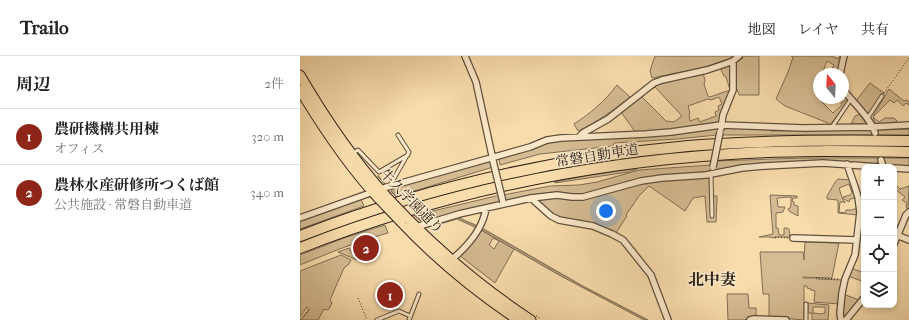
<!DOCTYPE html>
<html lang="ja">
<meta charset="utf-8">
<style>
body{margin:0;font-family:"IM FELL French Canon","Noto Serif JP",serif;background:#f6f6f6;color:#222}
.controls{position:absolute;right:12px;bottom:12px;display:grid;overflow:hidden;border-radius:8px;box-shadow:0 2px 6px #0003}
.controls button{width:36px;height:36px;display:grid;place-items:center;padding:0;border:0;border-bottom:1px solid #e0e0e0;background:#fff;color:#222;font:20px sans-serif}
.compass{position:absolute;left:513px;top:12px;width:36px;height:36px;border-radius:50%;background:#fff;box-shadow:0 2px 6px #0003;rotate:342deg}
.you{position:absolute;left:306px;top:155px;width:14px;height:14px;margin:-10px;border:3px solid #fff;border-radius:50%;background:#1a73e8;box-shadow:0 0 0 6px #1a73e833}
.badge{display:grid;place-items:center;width:26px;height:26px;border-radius:50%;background:#8f2418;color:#fff;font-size:13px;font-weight:700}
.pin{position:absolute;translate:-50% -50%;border:2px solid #fff;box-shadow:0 1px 4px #0006}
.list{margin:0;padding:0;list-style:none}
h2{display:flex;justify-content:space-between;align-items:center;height:52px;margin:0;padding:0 16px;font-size:17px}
h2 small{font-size:13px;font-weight:400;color:#767676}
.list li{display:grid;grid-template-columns:26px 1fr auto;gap:12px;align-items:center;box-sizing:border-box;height:56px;padding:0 16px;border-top:1px solid #e0e0e0}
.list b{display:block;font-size:15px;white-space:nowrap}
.list p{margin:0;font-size:13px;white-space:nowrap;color:#767676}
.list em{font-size:13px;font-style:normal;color:#767676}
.icon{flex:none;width:22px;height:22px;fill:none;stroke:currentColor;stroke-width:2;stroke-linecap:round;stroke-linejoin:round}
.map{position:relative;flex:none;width:609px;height:264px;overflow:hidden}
header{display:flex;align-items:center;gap:24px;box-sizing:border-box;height:56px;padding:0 20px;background:#fff;border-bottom:1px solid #e0e0e0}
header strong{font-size:19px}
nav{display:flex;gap:22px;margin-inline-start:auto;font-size:14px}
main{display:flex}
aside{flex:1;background:#fff}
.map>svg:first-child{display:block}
</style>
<header>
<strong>Trailo</strong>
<nav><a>地図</a><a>レイヤ</a><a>共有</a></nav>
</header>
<main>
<aside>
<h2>周辺<small>2件</small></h2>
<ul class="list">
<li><span class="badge">1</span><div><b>農研機構共用棟</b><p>オフィス</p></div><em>320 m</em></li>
<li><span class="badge">2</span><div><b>農林水産研修所つくば館</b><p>公共施設 · 常磐自動車道</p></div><em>340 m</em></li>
</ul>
</aside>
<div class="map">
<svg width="609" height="264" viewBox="0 0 609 264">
<rect width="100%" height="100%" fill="#f9dcac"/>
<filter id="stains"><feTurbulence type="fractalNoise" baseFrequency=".005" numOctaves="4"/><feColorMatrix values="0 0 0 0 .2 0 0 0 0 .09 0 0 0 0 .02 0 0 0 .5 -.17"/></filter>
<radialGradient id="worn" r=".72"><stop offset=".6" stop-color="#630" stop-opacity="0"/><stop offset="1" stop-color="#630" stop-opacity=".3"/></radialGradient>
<path fill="#d6bc93" stroke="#806e55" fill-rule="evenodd" d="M355,0H433L431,2L405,11L352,22L350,15Z
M445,0H459V39H439L437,33L435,32L436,7Z
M491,0H531L538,3L540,0H543L538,18H529L534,9L527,5L522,18H519V42H525L522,46L533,57L542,49L541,47L548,43V46L530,69H529L528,67L485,50L476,43L488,16L493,1Z
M432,8L431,34L420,65L418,66L370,74L336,77L321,56L345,36L359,27L403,17L405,24L404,28L408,40L410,41L430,34L426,21L424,20L420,12ZM355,31L382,60L374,66L366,65L341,40ZM419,41L422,48L418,50L419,54L415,56L416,60L400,66L398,62L390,65L389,58L390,57L388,50L408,43L411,44Z
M570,27L584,37L569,57L567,58L555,46Z
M317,29L330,41C314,54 297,66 278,75L274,68C291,57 305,45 317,29Z
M589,33L604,45L607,44L609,46V49L606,47L603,50L597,44L594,47L590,44L573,61L579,66L585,62H594L597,65V68H576L574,65L573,60Z
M560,58L567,66V67L565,68H551L555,60Z
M418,71V73L417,79L377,83L314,87L313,90L240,98L200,109L199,103L226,95L247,87L262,84L337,81L376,78Z
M424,71L470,73L471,75L572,73L573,79H422L423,72Z
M609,73V79H577V74Z
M503,102H579V106L578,109L522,105L415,116L414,114L416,105Z
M584,102H609V110L586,109L584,107Z
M189,104L191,105L193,111L98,140L91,132Z
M411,109L410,116L360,121L287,138L205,146L203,139L250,130L279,129L297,126L339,114Z
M332,113H337L328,116L255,127L254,126L285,120Z
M407,121L409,123L411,160L413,140H417L416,166H407L405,140L393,142L385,155L349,130L339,140L326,159L327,160L316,177L255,160L243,150L236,143L258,141L273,144L289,142L346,126L361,124Z
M538,123L551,124L556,142L550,143L549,146L544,143L543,141L550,139L552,137L549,128L539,132L543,144L545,146V147L544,146H540L539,156L545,157L546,154H552L554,153H558V159L538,157V144L527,143V140L536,125Z
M594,127L600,133L609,130L608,154L606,150L607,147L602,144L605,141L594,132Z
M200,139L201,146L123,166L116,159Z
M470,139L497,140V142H493L492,145L494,146V149L498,150V160L489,155L488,153L490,152L491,149V141H489L477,142L478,151H485L483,156L476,157V172H478L479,179H484V172H487L489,173L490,181H476V182L469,181H459L473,178Z
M61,143L64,150L0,173V164Z
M85,169L88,177C58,185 29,197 0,209V199L44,182Z
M181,174L214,193L195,227L159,199ZM193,182L199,185L194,193L189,189Z
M505,186L539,187L532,222L503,221V222H516L517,223L543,224L539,248L514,246L515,235L511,234V233L507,232V230H504V264L469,261V238H463L460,196H503L504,204Z
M49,192L57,204L38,196Z
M41,199L51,204L49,208L44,212L30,244L32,247L29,253L27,254L24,253L18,264H1L9,254L7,251L0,261V242L1,241L0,239V215Z
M551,212L564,217V226L548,220Z
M427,238H448L449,252H456V261L443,264H428Z
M543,238L554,242L559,244L544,263L542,260Z
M508,247L529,249L528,264H512V257H508ZM513,251H525V257L521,258L513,257Z"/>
<path fill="#b39c79" stroke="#7d6b52" d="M157,161L178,170L177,172L157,163L126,172L125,170Z
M182,172L281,229L348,264H344L259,219L181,174Z"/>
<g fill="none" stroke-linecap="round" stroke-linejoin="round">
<path stroke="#7d6b52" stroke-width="1.5" d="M78,120L85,128
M91,135L98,142
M113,158L121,165"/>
<g stroke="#5e503c" stroke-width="5">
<path id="service" d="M567,63L582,40
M532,71L551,43
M53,97L58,94L79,116L108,99
M411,119L412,160
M89,131L109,96L98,79
M77,264L99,255L110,260
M109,264L119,238
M506,264V248"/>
</g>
<g stroke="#5e503c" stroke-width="8">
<path id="minor" d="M165,0L176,26L193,104
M540,18L544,0
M543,33C552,46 571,62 575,77
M421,72L423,59L433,34V5
M279,81L283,77L308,63L354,27L362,24L407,14L425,8L433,5L439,0
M581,104L583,111
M594,112L609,113
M80,133L230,91L247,84L261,82L346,78L371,76L421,69L503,72L573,71L609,69
M231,142L251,160L259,164L293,170L312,178L323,184L351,219L368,264
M564,153L560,156L564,159
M0,162L73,136
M116,171L159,158L231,142L257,139L272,141H283L341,125L362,122L406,119L442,112L465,110L523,107L580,111
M594,178L609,184
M493,182L557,184
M594,188L606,159L609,156
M150,205C167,191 183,174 186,152
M450,264L454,263L486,264
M541,264L540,258L542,237L545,223L555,199L556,191L560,156L558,141L555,131L547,108
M546,264L564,242"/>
</g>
<g stroke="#2b2117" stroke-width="11">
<path id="trunk" d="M0,19C25,62 53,103 86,140
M0,34C23,72 48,110 79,143
M109,164C146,201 187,235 231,264
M101,166C136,203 176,236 218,264"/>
</g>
<g stroke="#2b2117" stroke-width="12">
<path id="motorway" d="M0,180C124,132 255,102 388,90C461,84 535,84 609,85
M0,192C138,138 283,107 431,98C490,94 550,95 609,96"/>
</g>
<path stroke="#2b2117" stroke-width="1" stroke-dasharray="1 2" stroke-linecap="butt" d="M584,37L609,2
M475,181L489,182
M516,222L540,223
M58,242L67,264
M236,260L241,263
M0,264L8,254"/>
<use href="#service" stroke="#fbe8c9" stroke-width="3"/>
<use href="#minor" stroke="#fbe8c9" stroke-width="5.5"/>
<use href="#trunk" stroke="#f9dcac" stroke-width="9"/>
<use href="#motorway" stroke="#f9dcac" stroke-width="10"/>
<g stroke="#5e503c" stroke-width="8" stroke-linecap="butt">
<path id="minor-bridge" d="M193,105L203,146
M413,111L420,76"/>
</g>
<g stroke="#2b2117" stroke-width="11" stroke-linecap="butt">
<path id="trunk-bridge" d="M86,140L109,164
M79,143L101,166"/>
</g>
<use href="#minor-bridge" stroke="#fbe8c9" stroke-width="5.5"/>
<use href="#trunk-bridge" stroke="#f9dcac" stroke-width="9"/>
</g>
<g text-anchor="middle" stroke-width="3" stroke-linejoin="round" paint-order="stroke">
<g font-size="14" fill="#2b2117" stroke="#fbe8c9">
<text transform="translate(297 99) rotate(-9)" y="5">常磐自動車道</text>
<text transform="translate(112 145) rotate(46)" y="5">牛久学園通り</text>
</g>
<g font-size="16" font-weight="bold" fill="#2b2117" stroke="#fbe8c9">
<text x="412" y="229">北中妻</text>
</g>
</g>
<rect width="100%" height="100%" filter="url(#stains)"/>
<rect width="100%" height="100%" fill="url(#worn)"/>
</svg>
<div class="controls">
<button>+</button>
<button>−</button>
<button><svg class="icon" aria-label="locate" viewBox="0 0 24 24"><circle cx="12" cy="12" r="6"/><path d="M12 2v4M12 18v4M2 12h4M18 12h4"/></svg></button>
<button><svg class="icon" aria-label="layers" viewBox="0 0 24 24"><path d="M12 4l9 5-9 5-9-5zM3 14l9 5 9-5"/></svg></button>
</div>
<svg class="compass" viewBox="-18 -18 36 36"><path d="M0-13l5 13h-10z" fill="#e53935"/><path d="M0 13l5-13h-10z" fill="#767676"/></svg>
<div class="you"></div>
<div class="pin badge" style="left:90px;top:239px">1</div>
<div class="pin badge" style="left:66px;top:192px">2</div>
</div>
</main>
